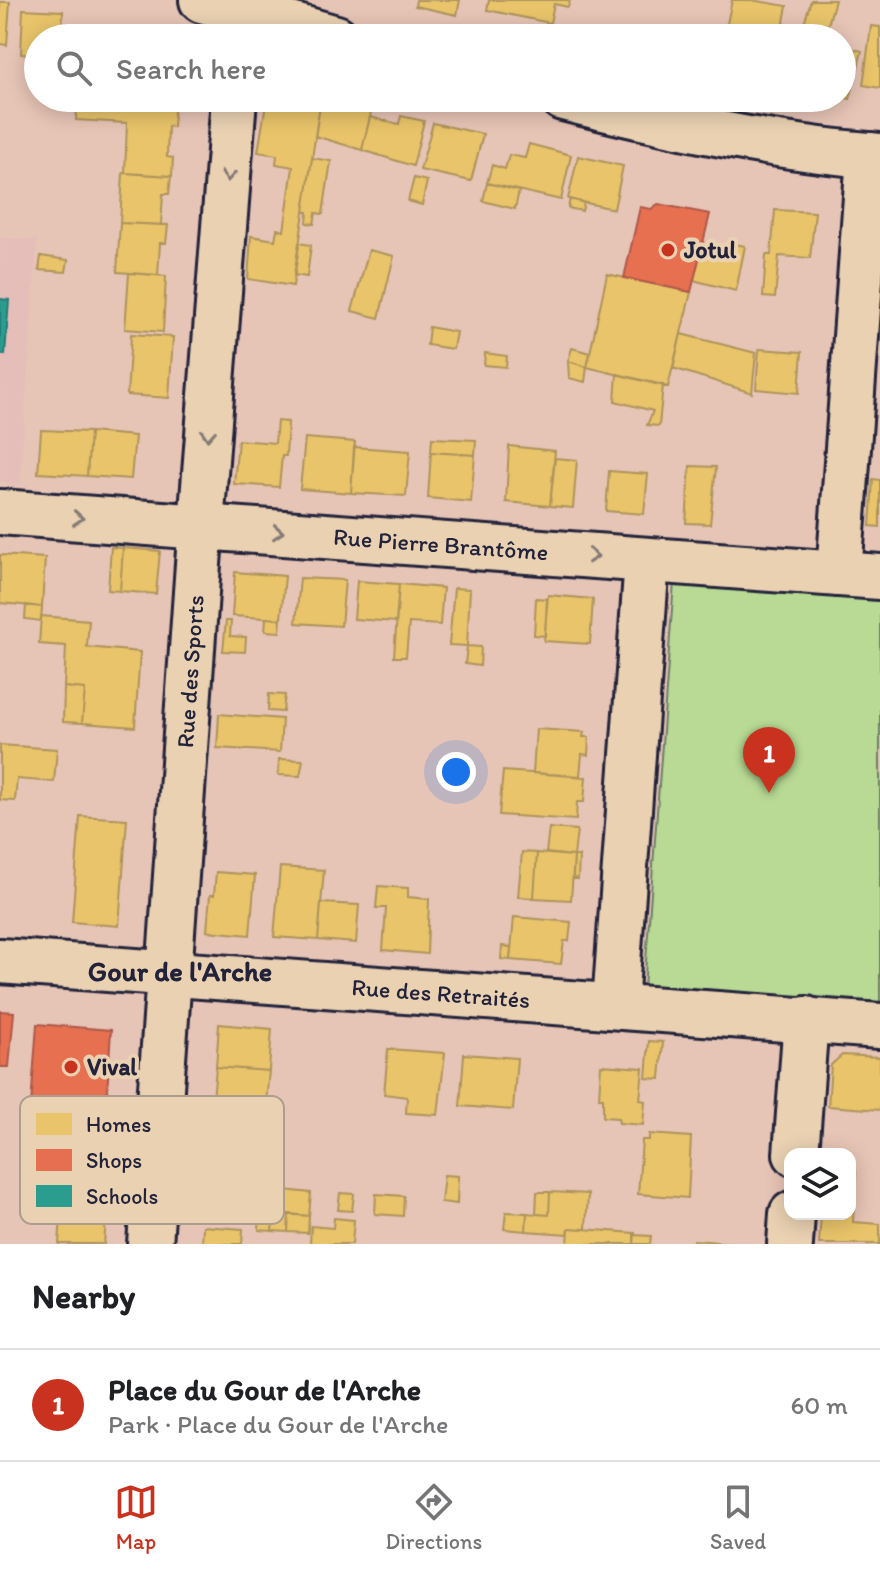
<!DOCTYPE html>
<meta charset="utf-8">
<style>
body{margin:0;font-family:Itim,sans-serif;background:#f2f2f2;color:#202124}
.controls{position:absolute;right:24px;bottom:24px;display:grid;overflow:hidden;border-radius:16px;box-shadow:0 4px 20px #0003}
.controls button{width:72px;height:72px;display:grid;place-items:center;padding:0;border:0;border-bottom:2px solid #e0e0e0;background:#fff;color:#202124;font:40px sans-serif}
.you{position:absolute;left:456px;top:772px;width:28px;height:28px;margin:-20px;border:6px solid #fff;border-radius:50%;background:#1a73e8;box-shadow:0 0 0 12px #1a73e833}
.badge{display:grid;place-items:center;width:52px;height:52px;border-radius:50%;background:#c8321e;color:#fff;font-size:26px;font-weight:700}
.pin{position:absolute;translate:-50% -66px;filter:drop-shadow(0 2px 4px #0008)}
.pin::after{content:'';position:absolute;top:42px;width:28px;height:24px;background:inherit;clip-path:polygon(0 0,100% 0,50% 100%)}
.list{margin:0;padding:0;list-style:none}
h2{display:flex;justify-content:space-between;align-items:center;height:104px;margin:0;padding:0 32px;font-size:34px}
h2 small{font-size:26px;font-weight:400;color:#757577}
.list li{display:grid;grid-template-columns:52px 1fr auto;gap:24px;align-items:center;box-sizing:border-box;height:112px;padding:0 32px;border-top:2px solid #e0e0e0}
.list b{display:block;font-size:30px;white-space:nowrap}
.list p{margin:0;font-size:26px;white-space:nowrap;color:#757577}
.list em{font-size:26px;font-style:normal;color:#757577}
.icon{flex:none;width:44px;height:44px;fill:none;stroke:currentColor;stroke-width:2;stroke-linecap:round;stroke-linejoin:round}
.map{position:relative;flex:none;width:880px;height:1244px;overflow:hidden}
.search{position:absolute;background:#fff;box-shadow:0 4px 20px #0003;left:24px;right:24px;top:24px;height:88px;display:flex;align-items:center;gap:20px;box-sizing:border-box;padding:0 28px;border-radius:44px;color:#757577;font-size:30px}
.sheet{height:216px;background:#fff}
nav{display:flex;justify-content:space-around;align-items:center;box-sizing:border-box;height:112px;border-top:2px solid #e0e0e0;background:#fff;font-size:22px;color:#757577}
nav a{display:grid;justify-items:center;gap:4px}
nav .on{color:#c8321e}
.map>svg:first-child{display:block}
</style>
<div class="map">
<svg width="880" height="1244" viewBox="0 0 880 1244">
<rect width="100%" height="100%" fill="#e7c5b6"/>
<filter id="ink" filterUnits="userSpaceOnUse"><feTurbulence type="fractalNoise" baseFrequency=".0125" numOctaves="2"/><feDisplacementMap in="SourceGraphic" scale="16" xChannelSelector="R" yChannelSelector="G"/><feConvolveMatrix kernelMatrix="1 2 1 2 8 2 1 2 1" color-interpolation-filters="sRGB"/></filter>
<g filter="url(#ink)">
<path fill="#e5bdb9" d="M0,238L37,240L20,484L0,482Z"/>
<path fill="#b8da94" stroke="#6d7e68" stroke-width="2" d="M674,582L880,597V1006L644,988Z"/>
<path fill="#e9c46a" stroke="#ad935c" stroke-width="2" d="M416,0H460L457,15L415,6Z
M489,0H570L568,7L554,4L550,23L487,10Z
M732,0H751L787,6L781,38H724Z
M811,0H835L826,32L803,27Z
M0,2H10L7,45L0,44Z
M23,9L63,11L62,38H38V55L21,54Z
M871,26L880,27V88L863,85Z
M842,46L862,51L850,99L842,97Z
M77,98H175L173,127L168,126L167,157L173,158L172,176L125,173L127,123L76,120Z
M267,98H321L293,286L248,279L251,236L275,240L277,229L284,231L293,167L276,164L277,155L258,152Z
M321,98H332L372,108L362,150L315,136Z
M401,116L424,121L413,166L362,150L370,117L399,124Z
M433,123L483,134L471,181L420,170Z
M529,144L571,155L561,200L487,183L492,165L505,169L509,155L525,158Z
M578,156L623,166L614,209L568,199Z
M312,158L331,161L323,214L316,213L314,224L307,223L308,212H304Z
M123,173L171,176L169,194H163L161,225L120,223Z
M414,178L427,181L422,205L408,201Z
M487,183L519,191L515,209L483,201Z
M570,199L584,203L582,211L568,208Z
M775,210L815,212L810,258L779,256L775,298L763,297L766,255H771Z
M120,223L168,225L166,243H160L158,275L117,272Z
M299,243L311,245L307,277L294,275Z
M730,243L745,246L736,291L693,280L702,246L728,252Z
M369,250L394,256L379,318L352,311Z
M41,256L68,260L66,272L39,270Z
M129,273L166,276L163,332L125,329Z
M607,274L691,292L668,387L587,367Z
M429,327L456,332L453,349L427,345Z
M131,334L173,337L169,398L127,395Z
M681,334L756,353L752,393L673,368Z
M572,348L590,353L587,367L568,361Z
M759,349L802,352L799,393L756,389Z
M485,353L507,356L506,367L484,365Z
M568,361L587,367L585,382L569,378Z
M617,374L663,385L659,426L647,425L653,411L615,401Z
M277,421L288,422L286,456H282L279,487L234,484L238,440L275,443Z
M41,430L90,432L87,476L38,473Z
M90,432L135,436L131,479L87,476Z
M305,438L355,442L351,493L300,489Z
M432,438L476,440L475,455L431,452Z
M509,446L555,451L550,506L506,502Z
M354,447L410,451L406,496L351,493Z
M431,452L475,455L471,502L428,498Z
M555,458L577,460L573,508L550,506Z
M690,466L716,467L710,524L686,523Z
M609,471L648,474L644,514L606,511Z
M873,479L880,480V527L870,526Z
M111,547L123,548L120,591L108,590Z
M123,548L160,551L156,594L120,591Z
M0,555L45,558L42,607L0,603Z
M235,572L285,576L281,619L232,616Z
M300,578L345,580L341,626L296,623Z
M357,581L399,584L396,622L354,619Z
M399,584L443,588L440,625L409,623L406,657H394Z
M454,588L470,589L467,646L449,645Z
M548,595L593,599L590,644L544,641Z
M536,598L547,599L545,636L534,635Z
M26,605L42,607L41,621L25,619Z
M41,616L89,620L87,647L140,652L135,727L82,723L85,689L64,687L66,646L39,644Z
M266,618L281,619L280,632L265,631Z
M226,621H231L230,636L246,637L245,652L223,651Z
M467,646L481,647L480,666L465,664Z
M64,687L85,689L82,723L63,722Z
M269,694L285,695L283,712L268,711Z
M219,714L282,719L280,752L217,748Z
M536,729L584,732L583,737H589L588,755L582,754L580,776L533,773Z
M0,745L57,749L54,782L17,779L15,801L0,800Z
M279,759L303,760L300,776L278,775Z
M503,771L586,777L584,802H577L576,820L499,815Z
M80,816L127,819L119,926L72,922Z
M549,828L577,830L574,856L546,853Z
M522,852L537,853L534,898L518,897Z
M537,853L574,856L571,900L534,898Z
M574,856H579L578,879L573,878Z
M280,867L324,870L318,940L274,937Z
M216,872L255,875L250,935L207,931L210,895H214Z
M378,886L408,888V897L429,899L427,954L383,950L386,908H376Z
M321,903L359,905L356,943L318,940Z
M514,917L571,922L569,941H564L561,964L510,960Z
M502,946L511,947L510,960L501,959Z
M219,1024L272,1029L269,1071L216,1067Z
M649,1041L663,1042L660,1079L646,1078Z
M388,1049L445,1053L438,1115L406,1113L407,1097L384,1094Z
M464,1054L517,1058L513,1110L460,1106Z
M842,1055L880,1057V1110L828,1106L831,1065Z
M601,1065L643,1068L640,1100L645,1101L643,1125L619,1123L618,1118L603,1117V1098H599Z
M216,1067L269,1071L264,1125L211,1121Z
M649,1134L691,1137L688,1198L638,1194L642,1140H649Z
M850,1170L856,1171L853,1222L880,1224V1244H819L821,1214H850Z
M444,1175L458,1176L457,1204L441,1202Z
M284,1190L311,1193L309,1216L282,1214Z
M537,1192H550L549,1215L536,1214Z
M550,1192L588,1194L586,1229L569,1228L568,1234L526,1231L527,1213L549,1215Z
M340,1193L354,1194L352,1211L338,1210Z
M376,1194L404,1196L403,1216L375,1214Z
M260,1212L274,1213L272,1231L259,1230Z
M506,1212L527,1213L526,1231L504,1229Z
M274,1213L289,1214L288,1232L272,1231Z
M289,1214L309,1216L308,1233L288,1232Z
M61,1216L106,1220L104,1244H59Z
M334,1218L354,1220L352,1244H310L311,1226L333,1228Z
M203,1226L243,1229L242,1244H202Z
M569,1228L635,1233L634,1244H568Z
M634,1235L651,1236L650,1244H634Z
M694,1240L746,1244H694Z"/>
<path fill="#e76f51" stroke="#ac584a" stroke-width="2" d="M658,204L710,214L691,292L624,278L640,207L651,209Z
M0,1011L14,1012L9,1067H0Z
M37,1024L111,1030L106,1111L31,1105Z"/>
<path fill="#2a9d8f" stroke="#287876" stroke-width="2" d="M0,299L9,300L5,355L0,354Z"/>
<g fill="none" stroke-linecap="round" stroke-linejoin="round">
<g stroke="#22223b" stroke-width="50">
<g id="minor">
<path id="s1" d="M0,512L880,577"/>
<path d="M839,574L869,155"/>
<path id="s2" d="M0,961L880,1026"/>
<path d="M615,1005L647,560"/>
<path d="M796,1154L806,1019"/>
<path id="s3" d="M150,1244L198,564L234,98"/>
<path d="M790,1244L792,1214"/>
</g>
</g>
<g stroke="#22223b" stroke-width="50">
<path id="major" d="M202,0L336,38
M563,98C666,124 773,148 880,156"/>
</g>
<use href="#minor" stroke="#ead1b2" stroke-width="44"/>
<use href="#major" stroke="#ead1b2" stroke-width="44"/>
</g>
<defs><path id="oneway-chevron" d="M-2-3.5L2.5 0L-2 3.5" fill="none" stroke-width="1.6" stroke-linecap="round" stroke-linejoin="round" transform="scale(2)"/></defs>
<g stroke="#867a76">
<use href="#oneway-chevron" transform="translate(228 176) rotate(94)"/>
<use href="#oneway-chevron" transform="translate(208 435) rotate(94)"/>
<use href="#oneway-chevron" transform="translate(78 518) rotate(4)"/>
<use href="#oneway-chevron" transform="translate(278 532) rotate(4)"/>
<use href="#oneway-chevron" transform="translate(593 556) rotate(4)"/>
</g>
</g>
<g fill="#c8321e" stroke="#ead1b2" stroke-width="3">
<circle cx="668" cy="250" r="8"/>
<circle cx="71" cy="1067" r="8"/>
</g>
<g text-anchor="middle" stroke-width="8" stroke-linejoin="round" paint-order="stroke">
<g font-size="24" font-weight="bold" fill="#22223b" stroke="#ead1b2" text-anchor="start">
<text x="684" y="258">Jotul</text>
<text x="87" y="1075">Vival</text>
</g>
<g font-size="24" fill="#22223b" stroke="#ead1b2">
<text dy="8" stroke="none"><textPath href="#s1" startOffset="442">Rue Pierre Brantôme</textPath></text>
<text dy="8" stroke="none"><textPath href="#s3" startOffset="574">Rue des Sports</textPath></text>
<text dy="8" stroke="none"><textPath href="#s2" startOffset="442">Rue des Retraités</textPath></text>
</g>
<g font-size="28" font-weight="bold" fill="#22223b" stroke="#ead1b2">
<text x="180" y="981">Gour de l'Arche</text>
</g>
</g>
<rect x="20" y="1096" width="264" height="128" rx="12" fill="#ead1b2" stroke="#ae9c8e" stroke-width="2"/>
<rect x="36" y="1113" width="36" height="22" fill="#e9c46a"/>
<rect x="36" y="1149" width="36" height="22" fill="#e76f51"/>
<rect x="36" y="1185" width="36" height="22" fill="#2a9d8f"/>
<g font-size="22" fill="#22223b">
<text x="86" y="1132">Homes</text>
<text x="86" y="1168">Shops</text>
<text x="86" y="1204">Schools</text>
</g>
</svg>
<div class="controls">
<button><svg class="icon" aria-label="layers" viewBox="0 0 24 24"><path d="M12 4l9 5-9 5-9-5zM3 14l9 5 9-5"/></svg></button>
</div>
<div class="you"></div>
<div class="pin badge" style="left:769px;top:793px">1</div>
<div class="search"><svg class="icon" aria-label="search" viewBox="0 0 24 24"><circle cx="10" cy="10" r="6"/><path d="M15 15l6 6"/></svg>Search here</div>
</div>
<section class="sheet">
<h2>Nearby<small></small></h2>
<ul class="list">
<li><span class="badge">1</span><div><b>Place du Gour de l'Arche</b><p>Park · Place du Gour de l'Arche</p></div><em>60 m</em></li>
</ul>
</section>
<nav>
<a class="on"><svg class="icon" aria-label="map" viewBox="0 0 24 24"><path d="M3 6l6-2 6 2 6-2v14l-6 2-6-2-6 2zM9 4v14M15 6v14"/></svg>Map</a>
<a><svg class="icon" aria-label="directions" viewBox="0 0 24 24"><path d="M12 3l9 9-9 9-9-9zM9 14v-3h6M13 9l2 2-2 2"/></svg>Directions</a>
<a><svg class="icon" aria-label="saved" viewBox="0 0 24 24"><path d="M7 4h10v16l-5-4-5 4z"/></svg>Saved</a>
</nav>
